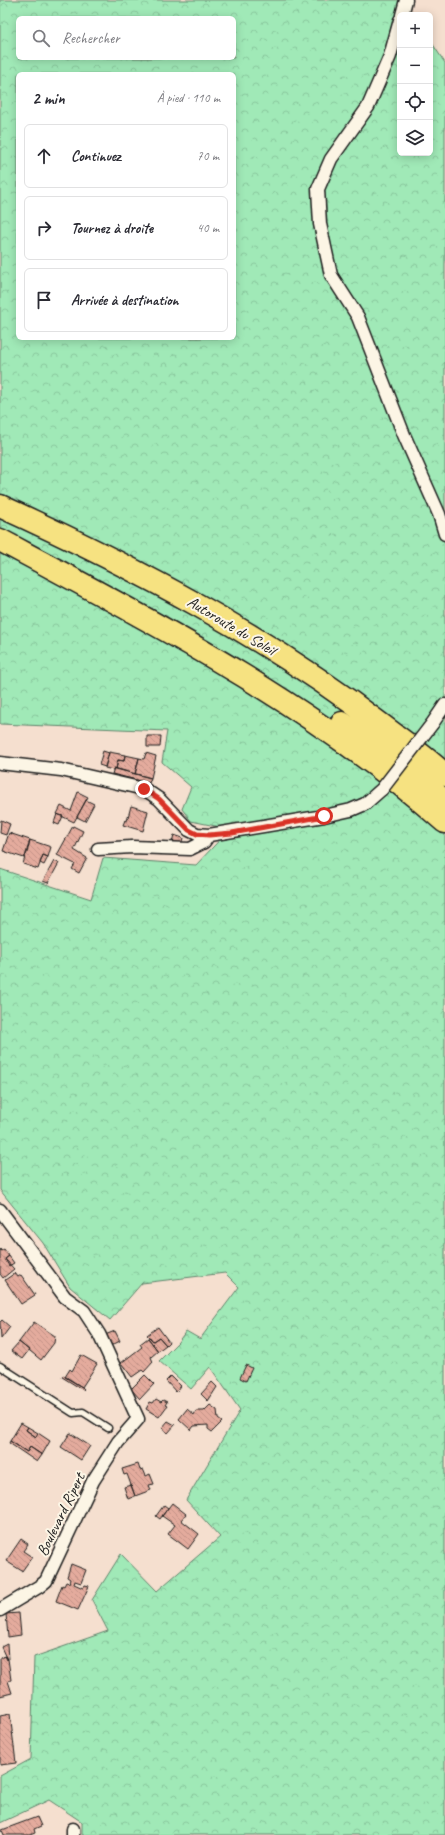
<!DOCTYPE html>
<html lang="fr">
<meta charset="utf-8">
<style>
body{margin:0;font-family:Caveat,sans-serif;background:#f7f7f7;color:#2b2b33}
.controls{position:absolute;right:12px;top:12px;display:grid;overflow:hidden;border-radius:6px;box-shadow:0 2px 10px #0003}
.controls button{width:36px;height:36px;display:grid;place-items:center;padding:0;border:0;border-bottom:1px solid #e1e1e2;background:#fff;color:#2b2b33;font:20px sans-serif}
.stop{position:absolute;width:12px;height:12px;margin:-9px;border:3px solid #d93025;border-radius:50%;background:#fff}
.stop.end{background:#d93025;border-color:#fff;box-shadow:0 1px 4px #0008}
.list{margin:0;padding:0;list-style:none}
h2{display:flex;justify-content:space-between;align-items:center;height:52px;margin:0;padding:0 16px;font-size:17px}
h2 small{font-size:13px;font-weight:400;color:#7c7c81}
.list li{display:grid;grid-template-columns:26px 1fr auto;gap:12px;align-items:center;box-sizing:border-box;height:64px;margin:0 8px 8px;padding:0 8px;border:1px solid #e1e1e2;border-radius:6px}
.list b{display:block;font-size:15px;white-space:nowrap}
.list em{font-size:13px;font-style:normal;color:#7c7c81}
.icon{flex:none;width:22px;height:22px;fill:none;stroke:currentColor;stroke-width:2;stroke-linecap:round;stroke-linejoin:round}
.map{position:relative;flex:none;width:445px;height:1835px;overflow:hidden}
.search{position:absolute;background:#fff;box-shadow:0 2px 10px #0003;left:16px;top:16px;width:220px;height:44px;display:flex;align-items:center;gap:10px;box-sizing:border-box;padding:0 14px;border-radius:6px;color:#7c7c81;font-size:15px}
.panel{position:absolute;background:#fff;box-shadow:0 2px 10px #0003;left:16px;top:72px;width:220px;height:268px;border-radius:6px}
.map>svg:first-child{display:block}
</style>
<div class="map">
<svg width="445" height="1835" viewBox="0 0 445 1835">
<defs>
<pattern id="forest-crowns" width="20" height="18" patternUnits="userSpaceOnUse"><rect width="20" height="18" fill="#a0e9b7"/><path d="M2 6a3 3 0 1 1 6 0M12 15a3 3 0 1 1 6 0" fill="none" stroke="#89c79d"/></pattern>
<pattern id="building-back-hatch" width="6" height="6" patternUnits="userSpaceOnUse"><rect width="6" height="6" fill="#e4ab9d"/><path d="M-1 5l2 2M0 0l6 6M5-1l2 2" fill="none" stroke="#c39387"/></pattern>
</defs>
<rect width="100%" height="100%" fill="#f5dfcf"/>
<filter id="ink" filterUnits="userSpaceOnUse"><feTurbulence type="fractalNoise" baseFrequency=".025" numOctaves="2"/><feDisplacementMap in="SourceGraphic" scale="8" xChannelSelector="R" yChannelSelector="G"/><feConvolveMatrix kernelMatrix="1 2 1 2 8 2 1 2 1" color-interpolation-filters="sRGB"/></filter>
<g filter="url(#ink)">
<path fill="url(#forest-crowns)" stroke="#5e826a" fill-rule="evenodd" d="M0,0H404L414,15H400V153H430V40L445,63V1835H82V1822L49,1800L0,1823V1776L31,1759L34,1657L108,1631L92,1600L121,1554L157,1591L220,1537L186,1500L240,1410L210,1367L191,1389L159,1361L178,1342L186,1331L200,1339L239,1287L225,1273L142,1283L110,1320L70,1287L43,1243L0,1190V869L91,899L103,858L196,865L230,829L191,821L182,809L191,787L162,762L167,731L0,724ZM18,18H234V58H18ZM18,74H234V338H18Z"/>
<path fill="url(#building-back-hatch)" stroke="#1c1c1c" d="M147,736H161L160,747H147Z
M103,751L109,753L105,767L99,765Z
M109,752L125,755L124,761L118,760L116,769L114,768L113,770L105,768Z
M146,753L156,756L151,778L135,774L139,758L144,759Z
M125,755L139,758L135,774L116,769L118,760L124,761Z
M114,768L151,778L149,783L112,774Z
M78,792L88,797L74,822L57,814L61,806L71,811Z
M86,800L94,804L85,821L77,817Z
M131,806L148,811L143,831L123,825L125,820L127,821Z
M57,814L63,816L59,825L54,823Z
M1,820L10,824L6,835L0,833Z
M73,826L83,831L74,850L87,858L79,873L72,869L75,864L57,855Z
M9,833L30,840L27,853L24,858L3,851Z
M174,835L183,838L181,845L172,842Z
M30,840L51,847L48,857L43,855L38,869L23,864Z
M43,855L48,857L44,865L40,863Z
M54,861L59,863L48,883L43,881Z
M0,1249L1,1251L4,1249L9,1256L5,1259L14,1269L3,1278L0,1274Z
M9,1256L14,1263L9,1266L5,1259Z
M15,1273L18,1277L21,1275L35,1295L21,1304L5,1280Z
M2,1320L10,1327L1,1339L0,1322Z
M34,1322L55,1336L54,1343L41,1360L19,1342Z
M158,1327L169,1342L166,1345L159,1337L153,1341L147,1335Z
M115,1331L120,1341L110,1346L105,1335Z
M150,1337L153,1341L159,1337L166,1345L158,1351L148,1338Z
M148,1338L158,1351L151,1357L153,1362L144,1372L142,1370L132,1377L121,1363L142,1347L140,1344Z
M19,1342L29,1350L22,1359L11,1351Z
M81,1355L97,1364L82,1387L65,1377L70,1369L72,1371Z
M246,1365L252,1368L246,1381L240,1378Z
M63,1375L82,1387L84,1389L83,1390L62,1377Z
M145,1375L154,1384L140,1399L131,1389Z
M171,1376L181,1386L176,1392L166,1381Z
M212,1382L217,1387L208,1401L201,1394Z
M156,1399L161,1402L163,1400L167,1402L165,1405L167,1406L159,1417L146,1409L150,1402L153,1403Z
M210,1405L217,1410L218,1419L222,1422L212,1432L208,1429V1425L194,1426L191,1430L179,1419L187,1409L194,1415L196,1411H204Z
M168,1421L175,1425L168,1433L162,1428Z
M21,1423L28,1427L26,1430L36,1437L38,1433L50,1441L42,1455L30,1447L27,1452L10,1441Z
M28,1427L38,1433L36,1437L26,1430Z
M70,1433L90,1446L81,1460L61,1447Z
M10,1441L27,1452L30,1447L42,1455L37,1462L9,1443Z
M138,1464L140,1470L143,1469L146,1476L150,1474L154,1484L149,1485L151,1490L135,1496L127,1474L124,1475L122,1469Z
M131,1485L135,1496L128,1499L124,1487Z
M172,1503L186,1514L181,1520L199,1534L188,1549L168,1534L175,1525L162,1516Z
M164,1505L168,1508L160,1519L156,1516Z
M21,1539L28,1544L23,1551L32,1557L22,1571L6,1561Z
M71,1564L86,1570L81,1583L75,1581L74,1584L83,1588L85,1585L89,1586L78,1610L56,1601L62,1585L64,1586L66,1582L69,1583L70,1579L67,1577Z
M19,1613L21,1635L8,1637L6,1614Z
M7,1644L8,1659L7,1660L1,1647Z
M5,1656L8,1659L11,1680L8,1681L12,1693L0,1696V1658Z
M10,1714L16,1763L0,1765V1716Z
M37,1817L41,1826L34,1829L35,1833L30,1835H4L2,1830Z"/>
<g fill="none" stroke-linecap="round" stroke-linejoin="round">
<g stroke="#1c1c1c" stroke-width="9">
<path id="service" d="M0,1366L73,1413L83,1412L108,1428"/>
</g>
<g stroke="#1c1c1c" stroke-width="15">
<path id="minor" d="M402,15L406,0
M400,20L390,56L368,107L331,159L318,189L320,224L331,275L358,317L404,435L439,514L445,534
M432,724L445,705
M0,763L61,770L144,789L159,799L189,830L197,834L209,835L324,816L351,810L365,804L382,789
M98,849L132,847L190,849L204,842L209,835
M0,1210L65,1297L84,1311L99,1334L138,1419L118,1442L93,1481L46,1581L40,1586L0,1610
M73,1835V1829"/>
</g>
<g stroke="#1c1c1c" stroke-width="25">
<path id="motorway" d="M0,506C134,567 266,636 383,726C404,742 426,757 445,775
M0,540C155,623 313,705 445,822
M342,723L382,751L445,801"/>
</g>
<use href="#service" stroke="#fcf5e5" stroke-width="6"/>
<use href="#minor" stroke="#fcf5e5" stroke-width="12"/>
<use href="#motorway" stroke="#f6e281" stroke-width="22"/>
<g stroke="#1c1c1c" stroke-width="15" stroke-linecap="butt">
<path id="minor-bridge" d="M382,789L432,724"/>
</g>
<use href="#minor-bridge" stroke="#fcf5e5" stroke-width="12"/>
</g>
</g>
<g fill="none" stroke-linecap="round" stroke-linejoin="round" filter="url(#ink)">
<path stroke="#d93025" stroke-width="5" d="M144,789L159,799L189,830L197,834L209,835L232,833L324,816"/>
</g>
<g text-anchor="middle" stroke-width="4" stroke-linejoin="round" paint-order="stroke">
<g font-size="16" fill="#1c1c1c" stroke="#fcf5e5">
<text transform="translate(232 625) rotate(31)" y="6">Autoroute du Soleil</text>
<text transform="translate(60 1514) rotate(-64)" y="6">Boulevard Ripert</text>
</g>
</g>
</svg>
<div class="controls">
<button>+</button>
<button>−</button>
<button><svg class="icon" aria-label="locate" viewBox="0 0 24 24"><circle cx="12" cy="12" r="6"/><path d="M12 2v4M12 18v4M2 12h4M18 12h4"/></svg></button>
<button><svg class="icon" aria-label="layers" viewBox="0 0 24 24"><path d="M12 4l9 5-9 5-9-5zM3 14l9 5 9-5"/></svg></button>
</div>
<div class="stop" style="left:324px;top:816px"></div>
<div class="stop end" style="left:144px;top:789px"></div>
<div class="search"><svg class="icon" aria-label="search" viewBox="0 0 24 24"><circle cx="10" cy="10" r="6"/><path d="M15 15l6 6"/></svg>Rechercher</div>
<section class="panel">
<h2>2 min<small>À pied · 110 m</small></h2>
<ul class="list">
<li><svg class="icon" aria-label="ahead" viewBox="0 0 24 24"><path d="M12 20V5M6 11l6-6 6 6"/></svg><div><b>Continuez</b></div><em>70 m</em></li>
<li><svg class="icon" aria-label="right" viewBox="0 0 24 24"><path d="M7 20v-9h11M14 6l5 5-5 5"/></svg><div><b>Tournez à droite</b></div><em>40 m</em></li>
<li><svg class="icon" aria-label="arrive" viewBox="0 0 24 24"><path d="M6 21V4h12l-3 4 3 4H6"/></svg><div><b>Arrivée à destination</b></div></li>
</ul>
</section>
</div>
